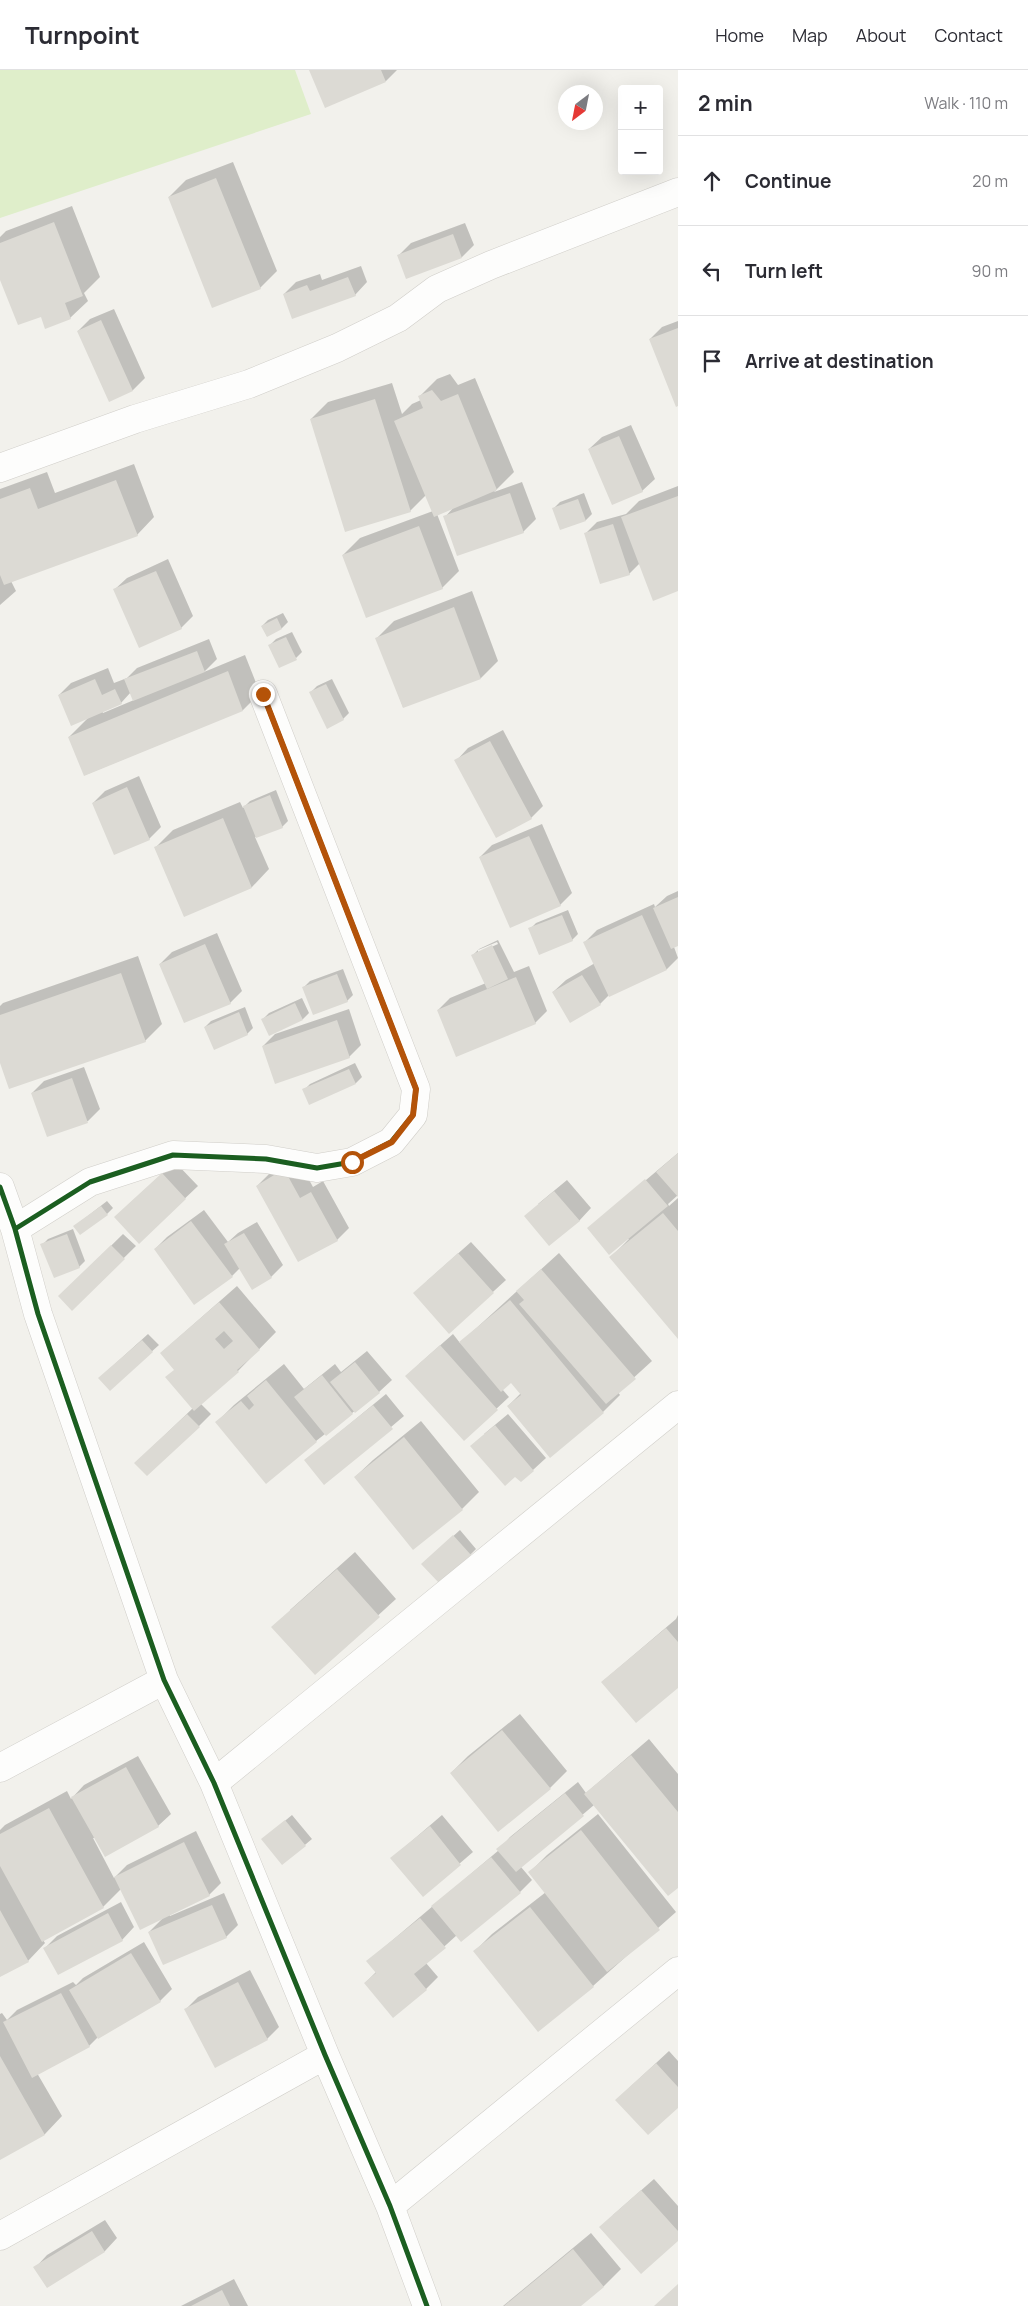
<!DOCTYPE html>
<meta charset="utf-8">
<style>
body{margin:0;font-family:Manrope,sans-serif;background:#f2f2f3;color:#2b2b33}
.controls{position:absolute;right:15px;top:15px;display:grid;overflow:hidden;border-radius:5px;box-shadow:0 5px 20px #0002}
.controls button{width:45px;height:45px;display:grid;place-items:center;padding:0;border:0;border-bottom:1px solid #e1e1e2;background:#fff;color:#2b2b33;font:25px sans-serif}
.compass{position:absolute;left:558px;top:15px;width:45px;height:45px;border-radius:50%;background:#fff;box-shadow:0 5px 20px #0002;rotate:212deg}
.stop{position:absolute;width:15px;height:15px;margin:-11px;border:4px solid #b45309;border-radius:50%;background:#fff}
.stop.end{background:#b45309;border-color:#fff;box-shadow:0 1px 5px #0008}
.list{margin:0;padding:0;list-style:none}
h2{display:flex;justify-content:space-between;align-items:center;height:65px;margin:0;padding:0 20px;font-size:21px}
h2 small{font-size:16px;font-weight:400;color:#7c7c81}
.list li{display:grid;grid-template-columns:32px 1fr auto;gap:15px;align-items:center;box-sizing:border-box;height:90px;padding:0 20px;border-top:1px solid #e1e1e2}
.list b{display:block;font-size:19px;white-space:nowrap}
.list em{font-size:16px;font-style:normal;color:#7c7c81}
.icon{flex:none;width:28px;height:28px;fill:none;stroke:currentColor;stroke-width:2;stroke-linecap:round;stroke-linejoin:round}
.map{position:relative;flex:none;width:678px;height:2236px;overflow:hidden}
header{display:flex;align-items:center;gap:30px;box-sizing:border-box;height:70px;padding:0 25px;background:#fff;border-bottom:1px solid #e1e1e2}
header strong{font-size:24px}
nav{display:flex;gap:28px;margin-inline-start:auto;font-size:18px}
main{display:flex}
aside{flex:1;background:#fff}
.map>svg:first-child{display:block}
</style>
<header>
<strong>Turnpoint</strong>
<nav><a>Home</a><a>Map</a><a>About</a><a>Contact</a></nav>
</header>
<main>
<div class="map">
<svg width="678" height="2236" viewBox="0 0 678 2236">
<rect width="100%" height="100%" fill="#f2f1ec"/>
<path fill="#dfeeca" d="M0,0H295L311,44L0,148Z"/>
<path fill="#0003" fill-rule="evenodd" d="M310,0H397L386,11Z
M233,92L277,201L260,218L169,127L186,110Z
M72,136L100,207L84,223L88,231L70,248L41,245L0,207V167L6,161Z
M465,153L474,175L462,187L407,207L399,185L411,173Z
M361,196L367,212L355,225L284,224L296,212L320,204L322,210Z
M114,239L145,308L133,320L109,330L78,261L90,249Z
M678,251V335L650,269L662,257Z
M450,304L458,315L475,308L514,402L494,422L522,412L536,449L523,462L445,447L454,437L437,444L459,501L442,518L343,485L360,468L433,441L426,425L410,441L311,349L328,332L392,313L402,344L412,334L421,330L420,326L437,309Z
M631,355L655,409L642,421L589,379L602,367Z
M134,394L154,447L137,465L11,511L16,521L0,535V419L47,402L55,423Z
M678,416V520L640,493L629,504L585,464L597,452L626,444L639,431Z
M584,423L592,444L586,450L561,459L554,438L560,432Z
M168,489L193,546L181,558L114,520L127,508Z
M472,521L498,591L481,608L403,637L377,568L394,551Z
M283,543L288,552L282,558L267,566L262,556L268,550Z
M292,562L302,582L296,588L270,575L276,569Z
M209,569L217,589L204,602L245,585L260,623L243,640L85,705L69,667L90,646L59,625L71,613L108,598L114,613L127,608L137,598ZM131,622L134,630L103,643L102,641L121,633Z
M332,609L349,643L343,649L311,622L317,616Z
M503,660L543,736L531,748L456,691L468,678Z
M139,706L161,757L149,769L93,733L105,721Z
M276,720L288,751L282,757L255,767L269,799L252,817L185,845L155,778L173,760L240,732L243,738L250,731Z
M542,754L572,823L560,835L480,787L492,775Z
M678,821V875L674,877L678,888L667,899L609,925L600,934L553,922L566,910L595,893L585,872L597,860L654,834L655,837L667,826Z
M568,840L578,864L572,870L530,859L536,853Z
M217,863L242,921L230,933L160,894L172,882Z
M498,870L514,902L529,896L547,941L535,953L438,940L450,928L486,913L473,885L479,879ZM497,872L498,874L478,883V880Z
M138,886L162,954L145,971L0,989V936L3,933Z
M343,899L353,925L347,931L304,917L310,911Z
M302,928L309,943L303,949L269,964L263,949L269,943Z
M245,937L253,958L247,964L205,957L211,951Z
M349,939L361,975L349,987L263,976L275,964Z
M355,993L362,1007L356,1013L309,1033L304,1020L310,1014Z
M84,997L100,1039L88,1051L48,1066L32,1023L44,1011Z
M678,1083V1125L668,1134L669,1136L678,1128V1267L611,1187L629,1169L588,1159Z
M297,1088L313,1117L323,1111L349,1158L337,1170L257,1116L269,1104Z
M175,1092L198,1116L139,1172L128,1135Z
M567,1110L591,1138L579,1151L538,1134Z
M107,1131L113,1138L107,1144L75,1156Z
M204,1140L228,1172L238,1163L257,1152L283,1195L271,1207L240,1198L232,1206L155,1179L167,1167Z
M73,1159L85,1191L79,1197L42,1175L48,1169Z
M123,1164L136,1176L72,1239L60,1226Z
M471,1172L506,1210L449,1262L427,1211Z
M559,1183L652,1291L618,1322L620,1325L603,1342L550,1386L508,1336L521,1323L511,1311L502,1319L509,1327L464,1369L419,1294L453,1264L460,1273Z
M237,1216L276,1262L238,1301L200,1333L211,1344L199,1356L148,1381L193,1338L175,1299L161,1283Z
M148,1264L159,1275L110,1319L106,1302Z
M367,1281L392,1310L379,1322L316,1371L217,1352L234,1335L284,1294L304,1319L335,1294L341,1302Z
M386,1324L404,1346L325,1413L306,1390Z
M508,1344L546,1388L521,1411L484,1364Z
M421,1351L479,1422L462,1439L355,1407L373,1390Z
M460,1460L476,1479L470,1485L429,1488Z
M355,1482L396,1529L315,1603L290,1540Z
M678,1545V1617L602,1612L676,1549Z
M520,1644L567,1701L550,1718L498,1760L451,1703L468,1686Z
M649,1669L678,1704V1817L594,1735L521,1797L532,1810L520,1822L457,1865L426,1893L438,1907L426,1919L365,1913L376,1902L368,1891L499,1780L510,1767L578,1712L586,1723Z
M138,1686L171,1744L158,1756L93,1768L114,1808L127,1795L196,1761L221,1813L209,1825L169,1844L170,1846L224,1823L238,1855L226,1867L149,1862L164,1847L121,1819L103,1837L43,1870L45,1873L28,1891L0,1906V1760L5,1755L67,1721L71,1729L84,1715Z
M598,1744L676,1842L593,1916L475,1881L492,1864L546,1822L530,1802L547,1785Z
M292,1745L312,1769L282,1794L269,1764Z
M442,1745L473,1782L423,1825L392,1788Z
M121,1832L134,1857L122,1870L58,1903L45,1878L57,1866Z
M144,1872L172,1919L160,1931L98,1967L89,1976L37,2003L62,2046L45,2064L0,2089V1944L2,1943L7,1950L17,1940L73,1912L76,1915L83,1908Z
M250,1900L279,1957L267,1969L185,1940L198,1927Z
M669,1981L678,1991V2037L629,2018Z
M654,2109L678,2136V2169L613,2145Z
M105,2150L117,2168L105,2181L47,2217L35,2198L47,2185Z
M591,2163L621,2199L604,2216L579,2236H503Z
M234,2209L248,2236H181Z"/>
<path fill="#dcdad4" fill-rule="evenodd" d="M309,0H381L386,12L325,38Z
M216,108L261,219L212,238L168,127Z
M54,152L83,226L65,233L71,249L45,259L41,247L18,255L0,210V173Z
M453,164L462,188L406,209L397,185Z
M348,207L356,226L292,249L283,224L307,215L310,221Z
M101,250L133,321L109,332L77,261Z
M678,258V336L676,337L649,269Z
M432,320L441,331L458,324L497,420L434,447L394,351L423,338L418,326Z
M375,329L411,442L345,462L310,349Z
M619,366L643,422L612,435L588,379Z
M116,410L138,466L4,515L0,505V429L30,418L38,439Z
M510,423L524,463L457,486L443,446Z
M678,426V521L653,531L621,447Z
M578,429L586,451L560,460L552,438Z
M613,454L630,505L600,514L584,463Z
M419,456L443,519L366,548L342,485Z
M156,501L182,559L139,578L113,519Z
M454,537L481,609L403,638L375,568Z
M277,548L282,559L267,567L261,556Z
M286,567L297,590L279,598L268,575Z
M197,581L205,602L133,631L124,609Z
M228,601L243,641L84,706L68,667Z
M95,609L102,625L115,619L122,634L71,656L58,625Z
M326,614L344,650L327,659L309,622Z
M490,671L532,749L496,768L454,690Z
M127,717L150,770L114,785L92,733Z
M270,725L283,758L256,768L243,736Z
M223,748L252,818L184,847L154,777Z
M529,766L561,836L510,858L479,787Z
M678,827V876L671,879L653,838Z
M562,845L573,871L539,885L528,858Z
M642,845L667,900L609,927L583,872Z
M205,874L231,934L184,953L159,894Z
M492,875L508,909L487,919L471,885Z
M121,903L146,972L9,1019L0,993V945Z
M337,904L348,932L313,945L302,917Z
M582,905L601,935L570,953L552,922Z
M516,907L536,954L456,987L437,940Z
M295,933L303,950L269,966L261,949Z
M239,942L248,965L214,980L204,957Z
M337,950L350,988L275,1014L262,976Z
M349,999L356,1014L309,1035L302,1019Z
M72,1008L88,1053L47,1067L31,1023Z
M678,1083V1127L656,1102Z
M284,1099L300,1128L311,1122L338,1171L298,1192L256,1116Z
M162,1103L186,1129L139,1174L114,1147Z
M645,1109L668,1136L609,1185L587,1158Z
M554,1121L580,1151L549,1176L524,1146Z
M101,1136L108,1145L80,1165L73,1156Z
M663,1143L678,1161V1269L609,1187Z
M191,1151L233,1207L194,1235L154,1179Z
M244,1163L272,1208L252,1220L224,1174Z
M67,1164L80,1198L54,1208L40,1174Z
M111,1175L125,1189L72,1241L58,1226Z
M458,1183L494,1223L449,1264L413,1223Z
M541,1199L636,1309L606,1334L519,1234L524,1230L516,1221Z
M510,1230L604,1343L550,1388L507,1336L521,1325L511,1313L501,1322L459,1272Z
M219,1232L260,1280L237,1300L239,1302L194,1341L165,1307L174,1300L160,1283ZM224,1261L233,1271L224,1279L215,1269Z
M142,1270L153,1282L110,1321L98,1308Z
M440,1275L498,1340L464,1371L405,1306Z
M355,1292L380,1323L355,1343L330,1312Z
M322,1305L353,1344L326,1366L294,1327Z
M266,1310L317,1372L266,1414L215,1352L241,1331L249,1340L254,1335L247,1326Z
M373,1335L393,1359L324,1415L304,1390Z
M187,1344L200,1357L147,1406L134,1393Z
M495,1355L534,1401L521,1412L515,1407L505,1416L470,1376Z
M404,1367L463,1440L413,1480L354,1407Z
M453,1465L471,1485L439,1513L421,1494Z
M337,1499L380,1547L315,1605L271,1557Z
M666,1558L678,1572V1618L636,1653L601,1612Z
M502,1660L551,1719L498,1762L450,1703Z
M631,1685L678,1742V1818L668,1826L584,1724Z
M126,1697L159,1757L105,1787L71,1727Z
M565,1723L584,1746L516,1802L496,1779Z
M49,1738L104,1838L42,1872L0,1796V1764Z
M285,1750L306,1776L282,1795L261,1769Z
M430,1756L461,1795L423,1827L390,1788Z
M581,1760L660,1860L607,1902L528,1802Z
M184,1772L210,1826L140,1860L114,1807Z
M491,1787L521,1823L461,1872L431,1836Z
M212,1835L227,1868L163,1895L148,1862Z
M530,1837L594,1917L538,1962L473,1881Z
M0,1840L29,1892L0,1907Z
M108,1843L123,1871L58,1905L43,1878Z
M420,1848L446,1878L414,1904L427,1920L393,1948L364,1913L376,1903L366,1891Z
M131,1883L161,1932L98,1969L69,1920Z
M238,1912L268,1970L215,1998L184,1939Z
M61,1923L90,1977L32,2008L3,1952Z
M0,1986L45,2065L0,2090Z
M656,1993L678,2017V2038L648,2065L615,2030Z
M641,2120L678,2161V2171L641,2204L599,2157Z
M92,2161L105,2182L47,2218L33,2197Z
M573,2179L604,2217L581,2236H504Z
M678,2214V2236H654Z
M222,2220L230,2236H191Z"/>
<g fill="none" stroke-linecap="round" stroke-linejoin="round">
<g stroke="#d0cec9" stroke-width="29">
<path id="minor" d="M0,398L135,349L249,314L337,278L398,248L437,219L491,195L678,122
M0,1117L15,1159L38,1244L164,1610L214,1713L325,1985L390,2136L427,2236
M15,1159L90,1112L173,1085L266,1089L317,1098L352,1092L391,1072L413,1045L416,1019L263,624
M0,1698L164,1610
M214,1713L678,1335
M390,2136L678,1901
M0,2166L325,1985"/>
</g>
<use href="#minor" stroke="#fdfdfc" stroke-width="28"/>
<g stroke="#fff" stroke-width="8">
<path id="cycleway" d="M0,1117L15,1159L38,1244L164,1610L214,1713L325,1985L390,2136L427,2236
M15,1159L90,1112L173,1085L266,1089L317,1098L352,1092L391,1072L413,1045L416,1019L263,624"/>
</g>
<use href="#cycleway" stroke="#1b5e20" stroke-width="5"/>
</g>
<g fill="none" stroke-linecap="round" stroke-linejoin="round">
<path stroke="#b45309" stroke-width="6" d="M263,624L416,1019L413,1045L392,1072L352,1092"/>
</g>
</svg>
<div class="controls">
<button>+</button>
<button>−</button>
</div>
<svg class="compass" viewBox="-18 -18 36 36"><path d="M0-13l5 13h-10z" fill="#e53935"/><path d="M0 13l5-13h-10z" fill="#7c7c81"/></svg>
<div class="stop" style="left:352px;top:1092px"></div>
<div class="stop end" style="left:263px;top:624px"></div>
</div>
<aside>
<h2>2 min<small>Walk · 110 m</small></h2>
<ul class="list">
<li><svg class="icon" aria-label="ahead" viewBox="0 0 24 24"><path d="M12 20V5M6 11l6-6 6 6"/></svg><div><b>Continue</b></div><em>20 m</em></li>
<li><svg class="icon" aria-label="left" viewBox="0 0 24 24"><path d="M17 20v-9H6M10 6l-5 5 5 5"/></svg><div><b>Turn left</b></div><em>90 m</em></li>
<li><svg class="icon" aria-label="arrive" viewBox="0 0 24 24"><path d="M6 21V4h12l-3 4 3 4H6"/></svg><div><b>Arrive at destination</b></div></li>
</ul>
</aside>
</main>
